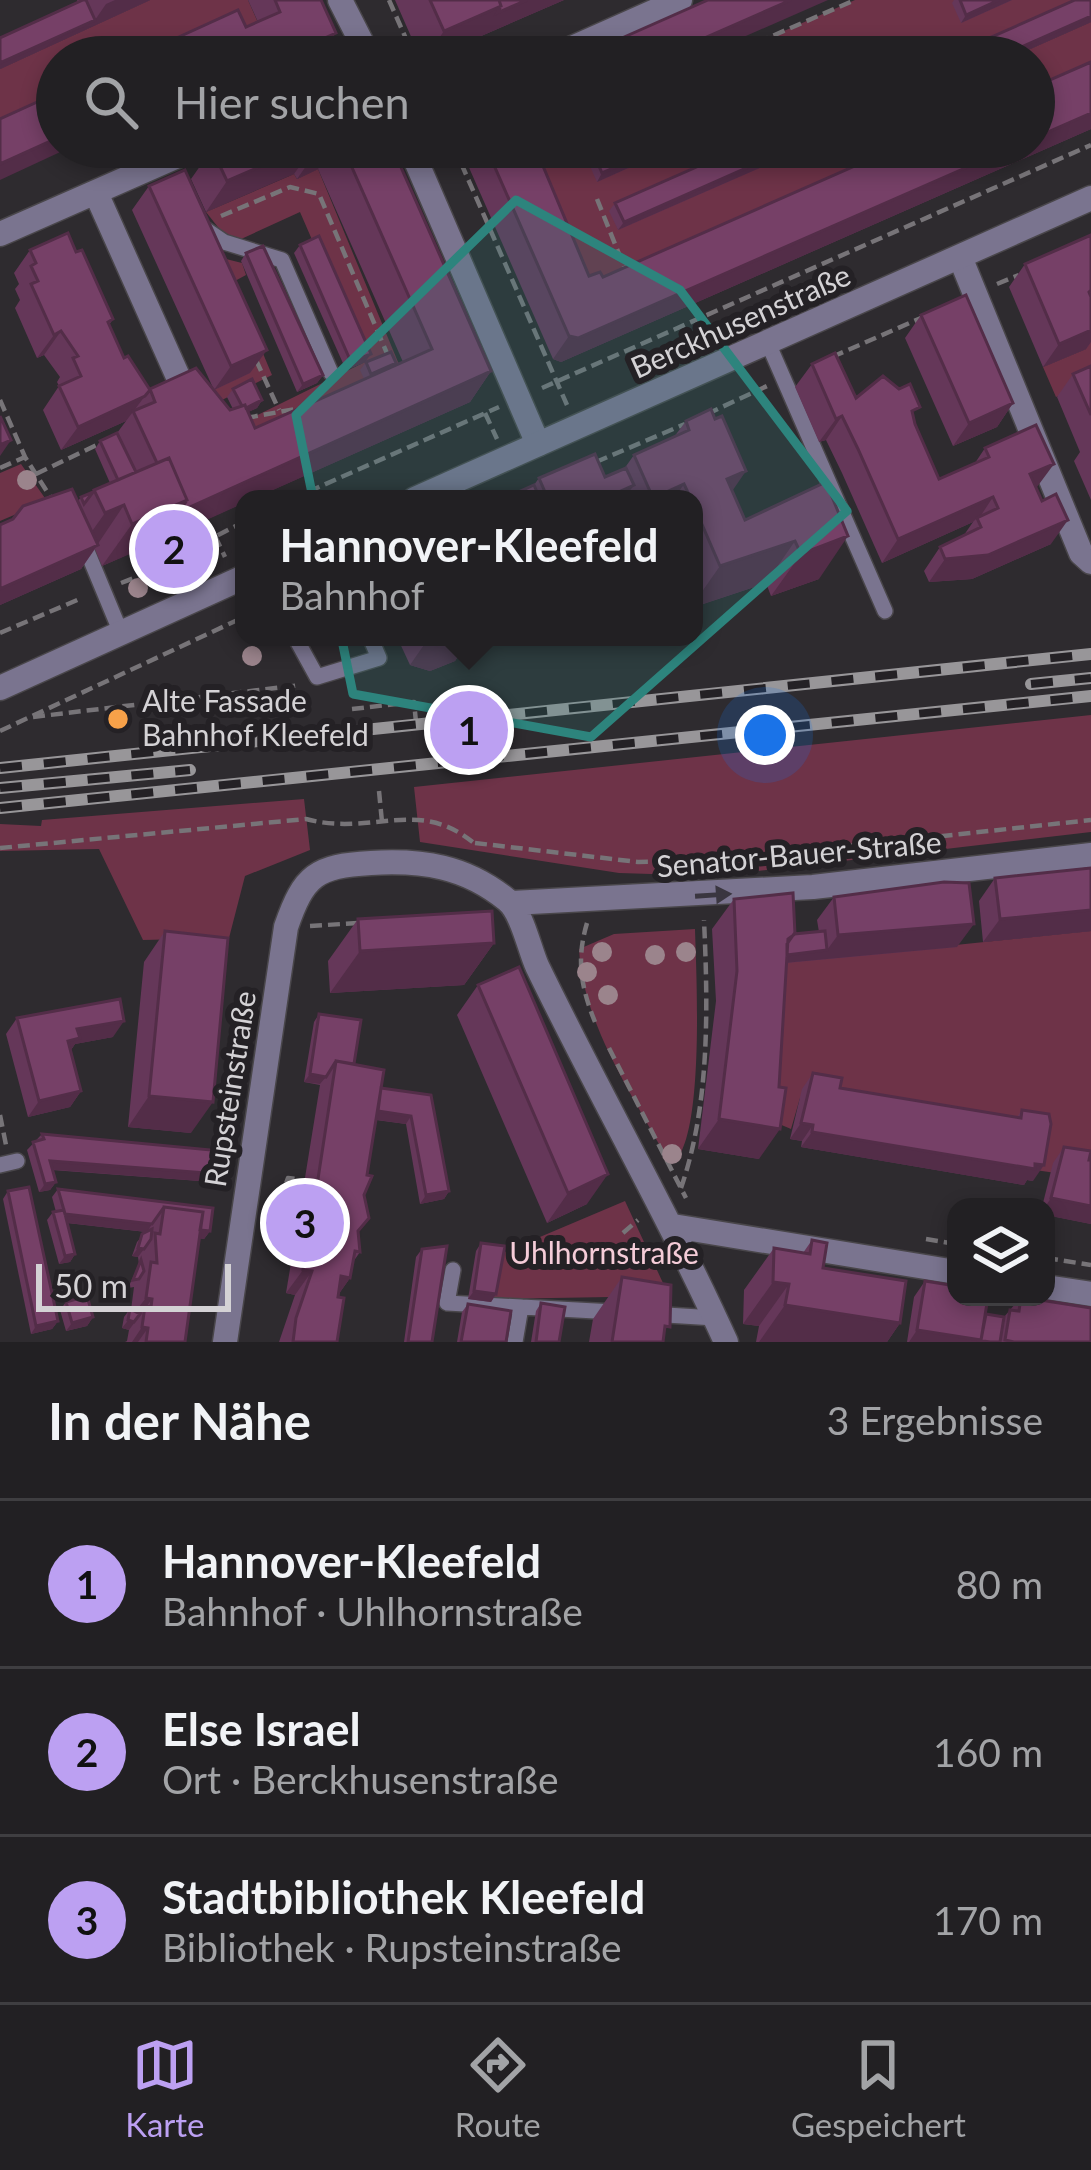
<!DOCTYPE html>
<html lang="de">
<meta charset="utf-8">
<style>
body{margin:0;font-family:Lato,sans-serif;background:#2a282b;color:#f1f3f6}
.controls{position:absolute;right:36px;bottom:36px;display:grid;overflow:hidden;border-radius:24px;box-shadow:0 6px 18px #0003}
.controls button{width:108px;height:108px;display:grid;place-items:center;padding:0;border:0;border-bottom:3px solid #3f3e41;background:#222023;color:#f1f3f6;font:60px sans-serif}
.scale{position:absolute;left:36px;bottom:30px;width:195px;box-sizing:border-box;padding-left:12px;border:6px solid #d4d2d5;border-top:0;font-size:33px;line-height:42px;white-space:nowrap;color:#d4d2d5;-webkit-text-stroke:9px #242125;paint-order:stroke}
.you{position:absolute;left:765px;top:735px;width:42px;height:42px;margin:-30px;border:9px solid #fff;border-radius:50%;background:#1a73e8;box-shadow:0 0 0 18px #1a73e833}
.badge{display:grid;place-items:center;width:78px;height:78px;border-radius:50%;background:#bca0f2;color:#111;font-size:39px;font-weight:700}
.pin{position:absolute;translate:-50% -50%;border:6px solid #fff;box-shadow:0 3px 12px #0006}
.popup{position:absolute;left:235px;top:490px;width:468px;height:156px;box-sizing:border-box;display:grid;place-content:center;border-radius:24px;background:#222023;filter:drop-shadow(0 3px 9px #0005);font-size:39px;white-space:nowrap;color:#a2a3a6}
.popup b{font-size:45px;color:#f1f3f6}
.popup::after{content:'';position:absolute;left:50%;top:100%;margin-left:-24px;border:24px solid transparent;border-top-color:#222023}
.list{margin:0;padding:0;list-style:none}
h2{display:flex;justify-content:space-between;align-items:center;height:156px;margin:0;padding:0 48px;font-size:51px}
h2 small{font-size:39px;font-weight:400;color:#a2a3a6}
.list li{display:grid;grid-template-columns:78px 1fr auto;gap:36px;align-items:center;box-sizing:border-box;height:168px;padding:0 48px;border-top:3px solid #3f3e41}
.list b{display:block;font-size:45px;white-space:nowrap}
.list p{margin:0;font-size:39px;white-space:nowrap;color:#a2a3a6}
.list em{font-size:39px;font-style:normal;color:#a2a3a6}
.icon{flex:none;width:66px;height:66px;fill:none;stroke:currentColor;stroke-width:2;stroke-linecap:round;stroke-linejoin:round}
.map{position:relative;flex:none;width:1091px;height:1342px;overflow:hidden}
.search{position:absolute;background:#222023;box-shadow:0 6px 18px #0003;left:36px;right:36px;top:36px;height:132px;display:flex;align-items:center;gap:30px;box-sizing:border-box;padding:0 42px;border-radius:66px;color:#a2a3a6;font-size:45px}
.sheet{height:660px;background:#222023}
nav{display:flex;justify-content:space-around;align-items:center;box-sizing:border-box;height:168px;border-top:3px solid #3f3e41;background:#222023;font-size:33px;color:#a2a3a6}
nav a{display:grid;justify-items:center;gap:6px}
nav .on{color:#bca0f2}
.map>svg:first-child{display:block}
</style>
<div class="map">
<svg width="1091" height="1342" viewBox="0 0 1091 1342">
<rect width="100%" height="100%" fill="#2e2b2f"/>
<path fill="#6e3348" d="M150,0H248L264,36L176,57H57V110L0,135V69Z
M855,0H1087L976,57H724Z
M1091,22V69L1034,94V57H1012Z
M522,147H551L555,155L574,147H622L597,181L675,147H755L610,210L618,229L807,147H915L601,286L582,278Z
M318,169L398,362L411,379L233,459L206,393L250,372L194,251L242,263L246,275L233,282L272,375L218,402L229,429L365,362L300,212L239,240L221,231L206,212L294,174L297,179Z
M1091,307V382L1056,397L1043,367L1086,349Z
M21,464L47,501L0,521V473Z
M1091,715V832L715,876L619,873L420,842L414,787Z
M304,799L310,850L245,876L229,938L143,940L99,849L0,851V824L41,826L42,820Z
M695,929C696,968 706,1150 670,1164C634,1096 583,1026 579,949L614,934Z
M1091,931V1178L1035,1170L800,1098L791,1129L765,1118L773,964Z
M625,1201L669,1296L492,1299L500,1254Z"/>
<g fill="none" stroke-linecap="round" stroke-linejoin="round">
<g stroke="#49464a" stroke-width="18">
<path id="service" d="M202,227L224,242L282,260L331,373
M768,343L885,611
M87,551L121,633
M295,637L317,677L379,658L370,637
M0,1165L17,1161
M453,1270L447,1303L614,1312
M650,1314L715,1318
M515,1342L521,1307"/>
</g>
<g stroke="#49464a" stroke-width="27">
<path id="minor" d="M340,0L369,57
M552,57L680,0
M410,147L538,444
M96,193L179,379
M0,234L198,147
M960,257L1081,553L1091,562
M512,903L813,887L1091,855
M673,1226L956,1272
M1046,1287L1091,1294
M225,1342L286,927C304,875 316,866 371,863C423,860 465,866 507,900C522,912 529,948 537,966C598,1092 668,1214 726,1342"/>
</g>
<g stroke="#49464a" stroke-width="27">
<path id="tertiary" d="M415,499L1091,198
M0,688L244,577"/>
</g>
<path stroke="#777478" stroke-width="4.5" stroke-dasharray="12 6" stroke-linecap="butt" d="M389,0L414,57
M724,57L855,0
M454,147L567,405
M597,199L625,269
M221,216L290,187L319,194L389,358
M997,284L1019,275
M832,357L921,318
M256,360L279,410
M542,388L1091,145
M0,400L25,457L53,501
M485,413L497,439
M707,414L767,386
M246,418L306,407
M596,462L685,424
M0,468L25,457
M36,474L101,443
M292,499L499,407
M215,536L225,557
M121,583C165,567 202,542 244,522
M0,633L82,598
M352,709L414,702L416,722
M33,717L301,685
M0,731L244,617
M379,791L382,822
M475,843L638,862L710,861L1091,820
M0,848L306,819C372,837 418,796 475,844
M587,923C576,960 581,987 595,1022
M310,926L358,923
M609,1048L686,1198
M0,1115L6,1145
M681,1188C710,1104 708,1008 704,920
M274,1217L288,1178L297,1179L294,1196
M623,1233L638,1220
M926,1239L956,1244
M1046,1258L1091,1265"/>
<use href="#service" stroke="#7a748f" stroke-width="15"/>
<use href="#minor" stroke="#7a748f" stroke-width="24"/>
<use href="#tertiary" stroke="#7a748f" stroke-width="24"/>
<g stroke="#989699" stroke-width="12">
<path id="rail" d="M1031,684L1091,678
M0,768L1091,654
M0,788L190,770
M0,808L1091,696"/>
</g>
<use href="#rail" stroke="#242125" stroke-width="8" stroke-dasharray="22" stroke-linecap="butt"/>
</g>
<g fill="#9b848c">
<circle cx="27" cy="480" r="10"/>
<circle cx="138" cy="588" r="10"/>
<circle cx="252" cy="656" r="10"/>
<circle cx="602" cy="952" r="10"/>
<circle cx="686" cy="952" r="10"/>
<circle cx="655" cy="955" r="10"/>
<circle cx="587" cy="972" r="10"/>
<circle cx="608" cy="995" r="10"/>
<circle cx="672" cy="1154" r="10"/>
</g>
<path fill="#653759" d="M77,0H150L0,69V38L78,2Z
M248,0H321L319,56L135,57L246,27L258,22Z
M395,0H564L433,57H420Z
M954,0H1012L961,23L952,3Z
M1091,0V22L1012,57H976L973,51L978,43Z
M1091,62V129L561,362L553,359L460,147H535L589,276L603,277Z
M216,147H392L491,371L470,402L102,566L95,549L81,569L0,605V525L78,501L81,497L110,483L95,449L100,441L117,433L126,421L61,450L43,410L59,386L57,382L60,377L44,355L37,358L15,308L20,300L15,289L19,284L14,273L30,250L76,252L113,319L109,325L124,358L150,390L230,410L233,409L227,397L233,389L262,400L257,408L248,412L255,428L364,379L360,370L366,362L394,366L403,362L318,169L297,179L294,174L280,179L206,212L191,179L212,149Z
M675,147L597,182L588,162L594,154Z
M742,147H807L618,230L609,211L615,203Z
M149,186L250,373L214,390L132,210Z
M1091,235V342L1086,349L1043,367L1009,287L1025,264Z
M300,245L365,362L346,370L294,253Z
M246,253L323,375L317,383L297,392L241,261Z
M921,315L1013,403L997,427L953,446L905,338Z
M812,364L856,398L913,417L939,479L975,463L985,448L1036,488L1051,544L972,579L929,582L924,571L940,547L964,535L973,522L882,563L842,473L826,440L819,442L795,387Z
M1091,366V500L1074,461L1080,452L1057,397L1073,374Z
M686,421L732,491L745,520L826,482L819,579L771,596L766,583L694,607V499H503L534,485L539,478L605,477L624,469L634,455L674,437Z
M397,637H471L455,661L430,671L410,665Z
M1091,868V931L983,942L979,901L995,878Z
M834,897L957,947L786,963L759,1159L698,1149L716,1001L712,929L734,899L794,934L819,932L817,920Z
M358,919L494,943L464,985L330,993L328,961Z
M165,931L191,1133L128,1127L144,962Z
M478,985L587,1204L547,1223L457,1015Z
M319,1014L354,1064L381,1088L431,1095L449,1191L444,1199L420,1204L406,1124L376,1120L364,1195L369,1218L358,1233L360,1252L353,1262L350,1278L338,1295L337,1342H279L295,1295L286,1293L297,1227L280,1225L281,1213L297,1189L303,1190L320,1085L304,1082L314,1022Z
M17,1018L113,1037L75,1044L71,1050L81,1091L70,1107L28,1117L6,1034Z
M813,1073L840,1088L1017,1117L1022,1110L1033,1181L1027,1180L1024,1185L801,1147L802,1141L790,1139L802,1089Z
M42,1134L213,1182L52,1170L56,1182L50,1190L39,1192L27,1150Z
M1064,1147L1091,1160V1224L1046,1215V1207H1042L1053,1163Z
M58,1189L213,1208L210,1231L204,1239L199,1238L185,1342H125L127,1341L129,1330L122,1328L124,1317L130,1309L131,1310L134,1287L128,1288L139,1264L138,1257L132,1256L137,1242L146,1232L67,1223L75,1254L70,1262L59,1264L47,1220L53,1212H56L52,1197Z
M8,1191L58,1321L52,1329L31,1334L3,1199Z
M812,1240L823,1268L900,1323L887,1342H756L759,1326L743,1324L744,1290L774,1248L803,1253Z
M481,1243L496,1294L491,1302L468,1299L476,1251Z
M422,1249L432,1342H404L416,1257Z
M622,1277L664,1335L663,1342H589L593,1319Z
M925,1281L986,1314L1004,1317L1021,1297L1091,1342H907L914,1297Z
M66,1302L93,1317L87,1326L66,1331L60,1310Z
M541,1303L559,1342H531L536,1311Z
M468,1304L506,1342H457L462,1312Z"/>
<path fill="#532d48" d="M115,0H150L0,69V63L95,20L106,4Z
M527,0H564L433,57H426L444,31L501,6Z
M791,0H828L698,57H661Z
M999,0H1012L961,23L966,15Z
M1091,16V22L1012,57H999Z
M336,33L317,57H281Z
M1091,113V129L561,362L553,359L569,336L1013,147H1034V138Z
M57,138V147H71L0,180V164Z
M305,147H313L294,174L206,212L227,181Z
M322,147H333L318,169L297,179L318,149Z
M663,147H675L597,182L602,173Z
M794,147H807L618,230L624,222Z
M1091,330V342L1086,349L1043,367L1059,344Z
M61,331L44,355L37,358L54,335Z
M267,350L250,373L214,390L231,366Z
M371,354L365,362L346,370L351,362Z
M491,371L470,402L253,499H244V503L158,542L179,512Z
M323,375L317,383L297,392L303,384Z
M145,396L126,421L61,450L78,427Z
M262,400L257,408L238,417L243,409Z
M1013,403L997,427L953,446L969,423Z
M842,416L826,440L819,442L836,419Z
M11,440L0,456V445Z
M1054,464L1037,487L1030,474Z
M746,471L717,513L727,479Z
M684,484L674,499H652L653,498Z
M634,485L624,499H603Z
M993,497L978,520L977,518L973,522L882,563L898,539Z
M187,500L158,542L102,566L132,524Z
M124,505L81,569L0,605V589L75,555L105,513Z
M1068,520L1051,544L972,579L929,582L945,559Z
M848,536L819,579L771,596L801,554Z
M795,541L766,583L694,607V603L720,566Z
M471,637L455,661L430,671L410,665L426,642Z
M1091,910V931L983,942L1000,919Z
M974,924L957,947L773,964L788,939L795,934L827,950L838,935Z
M494,943L464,985L330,993L360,951Z
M124,1021L113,1037L75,1044L68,1054L57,1057L77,1029Z
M310,1074L326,1077L320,1084L304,1082Z
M81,1091L70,1107L28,1117L39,1101Z
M149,1096L213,1102L191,1133L128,1127Z
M370,1109L411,1116L406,1124L364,1118Z
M719,1119L780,1129L759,1159L698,1149Z
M801,1123L813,1125L802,1141L790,1139Z
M812,1132L1035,1164L1044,1165L1033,1181L1027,1180L1024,1185L801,1147Z
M50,1161L219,1174L213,1182L44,1169Z
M608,1174L587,1204L547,1223L568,1193Z
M56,1182L50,1190L39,1192L45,1184Z
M449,1191L444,1199L420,1204L426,1195Z
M1051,1198L1091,1206V1224L1046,1215L1045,1207Z
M296,1202L314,1203L297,1227L280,1225Z
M65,1214L152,1224L147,1232L59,1222Z
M162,1225L210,1231L204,1239L160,1234Z
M138,1248L144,1249L138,1257L132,1256Z
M75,1254L70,1262L59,1264L65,1256Z
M303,1270L312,1271L295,1295L286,1293Z
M341,1276L350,1278L334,1301Z
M773,1282L789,1284L759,1326L743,1324Z
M474,1291L496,1294L491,1302L468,1299Z
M146,1298L152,1299L129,1330L122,1328Z
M785,1305L900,1323L887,1342H759Z
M93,1317L87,1326L66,1331L72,1323Z
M58,1321L52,1329L31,1334L36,1326Z
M142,1327L148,1328L138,1342H132Z
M917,1330L990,1342H909Z"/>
<path fill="#764067" stroke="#532d48" stroke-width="3" d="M83,0H86L95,20L0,63V38Z
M275,0H321L336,33L281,57H135L238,10L246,27L280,12Z
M430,0H499L501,6L444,31Z
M499,0H527L497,13L501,6Z
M708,0H791L661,57H579Z
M960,0H999L966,15Z
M1075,0H1091V16L999,57H985L978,43Z
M1091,62V113L1034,138V87Z
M57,93V138L0,164V119Z
M216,147H305L227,181L212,149Z
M343,147H392L491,371L179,512L187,500L169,458L157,463L133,411L155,402L150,389L196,368L230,410L245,405L255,428L432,349Z
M486,147H535L589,276L600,272L603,277L898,147H1013L578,338L569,336Z
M610,147H663L602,173L594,154Z
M742,147H794L624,222L615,203Z
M185,170L267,350L231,366L149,186Z
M68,233L76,252L82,250L113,319L108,322L124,358L128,356L150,390L145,396L78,427L59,386L81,376L73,358L78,356L61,331L54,335L31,284L38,281L31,266L36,263L30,250Z
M1091,235V290L1089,292L1091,297V330L1059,344L1025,264Z
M319,236L371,354L351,362L300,245Z
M263,246L323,375L303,384L246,253Z
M966,295L1013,403L969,423L921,315Z
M391,352L396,363L371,374L366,362Z
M835,353L856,398L883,376L899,389L910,384L920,407L912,411L915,424L939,479L989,457L985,448L1036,425L1054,464L1030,474L1042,501L1056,494L1068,520L988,555L945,559L940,547L981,527L977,518L998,508L993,497L898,539L858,449L842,416L836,419L812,364Z
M1091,366V415L1073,374Z
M252,379L262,400L246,408L245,405L242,406L233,389Z
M711,409L715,419L722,416L746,471L727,479L745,520L826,482L848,536L801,554L795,541L720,566L694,506V499H691L684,484L653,498L634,455L689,430L686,421Z
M0,416L11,440L0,445Z
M117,433L136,472L118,480L100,441Z
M595,454L605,477L626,468L634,485L603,499H548L539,478Z
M169,458L187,500L132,524L124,505L105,513L94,490Z
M534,485L540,499H503Z
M72,489L98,545L0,589V525L13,519L23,506Z
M93,492L84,504L81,497Z
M424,637H471L446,648L426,642Z
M1091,868V910L1000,919L995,878Z
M944,882L969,883L974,924L838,935L834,897Z
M793,893L795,934L788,939L779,1087L786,1088L780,1129L719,1119L737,971L734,899Z
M492,911L494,943L360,951L358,919Z
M165,931L228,938L213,1102L149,1096Z
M825,931L827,950L787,955V944L794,934Z
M519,967L608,1174L568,1193L478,985Z
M120,999L124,1021L77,1029L80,1038L68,1041L81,1091L39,1101L17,1018Z
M319,1014L361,1020L354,1064L336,1061L326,1077L310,1074Z
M336,1061L384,1070L367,1175L372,1176L364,1195L369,1218L358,1231L360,1252L355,1251L350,1278L341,1276L338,1297L344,1298L337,1342H293L296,1318L312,1271L303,1270L314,1203L296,1202L297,1189L316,1192Z
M813,1073L842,1078L840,1088L1021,1118L1022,1110L1049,1114L1051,1124L1044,1165L1035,1164V1169L812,1132L813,1125L801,1123Z
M381,1088L431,1095L449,1191L426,1195L411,1116L378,1111Z
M42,1134L222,1151L219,1174L50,1161L56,1182L45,1184L33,1142L44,1139Z
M1064,1147L1091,1151L1089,1160H1091V1206L1051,1198Z
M29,1187L58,1321L36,1326L8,1191Z
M58,1189L213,1208L210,1231L200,1230L203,1212L164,1207L152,1224L65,1214Z
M164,1207L203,1212L185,1342H146L148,1328L142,1327L145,1306L151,1307L152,1299L146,1298L151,1262L157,1263L155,1233L160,1234Z
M64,1210L75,1254L65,1256L53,1212Z
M152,1229L151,1239L144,1249L138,1248L142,1234Z
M812,1240L827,1243L823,1268L906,1281L900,1323L785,1305L789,1284L773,1282L774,1248L810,1254Z
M481,1243L505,1246L496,1294L474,1291Z
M447,1246L432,1342H408L422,1249Z
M141,1260L144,1271L139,1279L133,1280Z
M622,1277L671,1285L670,1327L665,1326L663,1342H612Z
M925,1281L956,1286V1297H988L981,1340L917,1330Z
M87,1296L93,1317L72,1323L66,1302Z
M1021,1297L1091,1308V1342H1014L1005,1340L1010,1310L1019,1311Z
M541,1303L565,1307L559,1342H536Z
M468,1304L511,1311L506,1342H461Z
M130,1309L140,1314L134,1322L128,1320Z
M986,1314L1004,1317L1000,1342H990L977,1340H981Z"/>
<defs><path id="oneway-solid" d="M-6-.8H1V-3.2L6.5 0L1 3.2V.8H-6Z" transform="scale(3)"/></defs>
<use fill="#3a3640" href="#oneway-solid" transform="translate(713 895) rotate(-4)"/>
<path fill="#2d847d" fill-opacity="0.2" stroke="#2d847d" stroke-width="9" stroke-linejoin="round" d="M516,200L680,290L847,511L591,737L353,694L296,415Z"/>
<circle fill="#f7a149" stroke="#242125" stroke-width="4.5" cx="118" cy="719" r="12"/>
<g text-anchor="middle" stroke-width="12" stroke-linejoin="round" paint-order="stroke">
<g font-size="30" fill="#d4d2d5" stroke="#242125">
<text transform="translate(741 322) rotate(-24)" y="10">Berckhusenstraße</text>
<text transform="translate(799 855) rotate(-5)" y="10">Senator-Bauer-Straße</text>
<text transform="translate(231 1089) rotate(-81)" y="10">Rupsteinstraße</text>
</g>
<g font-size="30" fill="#d4d2d5" stroke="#242125" text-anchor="start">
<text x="142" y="712">Alte Fassade<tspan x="142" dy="34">Bahnhof Kleefeld</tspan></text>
</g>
<g font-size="30" fill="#f5ccd8" stroke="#242125">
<text x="604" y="1264">Uhlhornstraße</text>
</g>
</g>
</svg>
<div class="controls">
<button><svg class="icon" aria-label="layers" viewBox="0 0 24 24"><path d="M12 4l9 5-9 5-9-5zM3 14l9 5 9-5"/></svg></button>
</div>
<div class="scale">50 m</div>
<div class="you"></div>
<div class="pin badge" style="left:469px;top:730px">1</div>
<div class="popup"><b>Hannover-Kleefeld</b>Bahnhof</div>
<div class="pin badge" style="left:174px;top:549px">2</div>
<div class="pin badge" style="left:305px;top:1223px">3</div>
<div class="search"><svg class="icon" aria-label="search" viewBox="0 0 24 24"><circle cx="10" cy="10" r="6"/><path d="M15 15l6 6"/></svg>Hier suchen</div>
</div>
<section class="sheet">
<h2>In der Nähe<small>3 Ergebnisse</small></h2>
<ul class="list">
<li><span class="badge">1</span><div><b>Hannover-Kleefeld</b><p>Bahnhof · Uhlhornstraße</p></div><em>80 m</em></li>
<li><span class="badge">2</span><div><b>Else Israel</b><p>Ort · Berckhusenstraße</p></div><em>160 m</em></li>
<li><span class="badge">3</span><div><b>Stadtbibliothek Kleefeld</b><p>Bibliothek · Rupsteinstraße</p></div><em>170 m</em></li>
</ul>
</section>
<nav>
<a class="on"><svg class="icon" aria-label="map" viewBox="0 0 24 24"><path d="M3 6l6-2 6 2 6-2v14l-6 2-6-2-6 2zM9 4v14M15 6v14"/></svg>Karte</a>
<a><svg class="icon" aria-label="directions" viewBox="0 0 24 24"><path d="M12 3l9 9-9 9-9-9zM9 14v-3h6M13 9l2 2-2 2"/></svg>Route</a>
<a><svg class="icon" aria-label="saved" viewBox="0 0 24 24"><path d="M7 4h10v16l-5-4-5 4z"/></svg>Gespeichert</a>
</nav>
